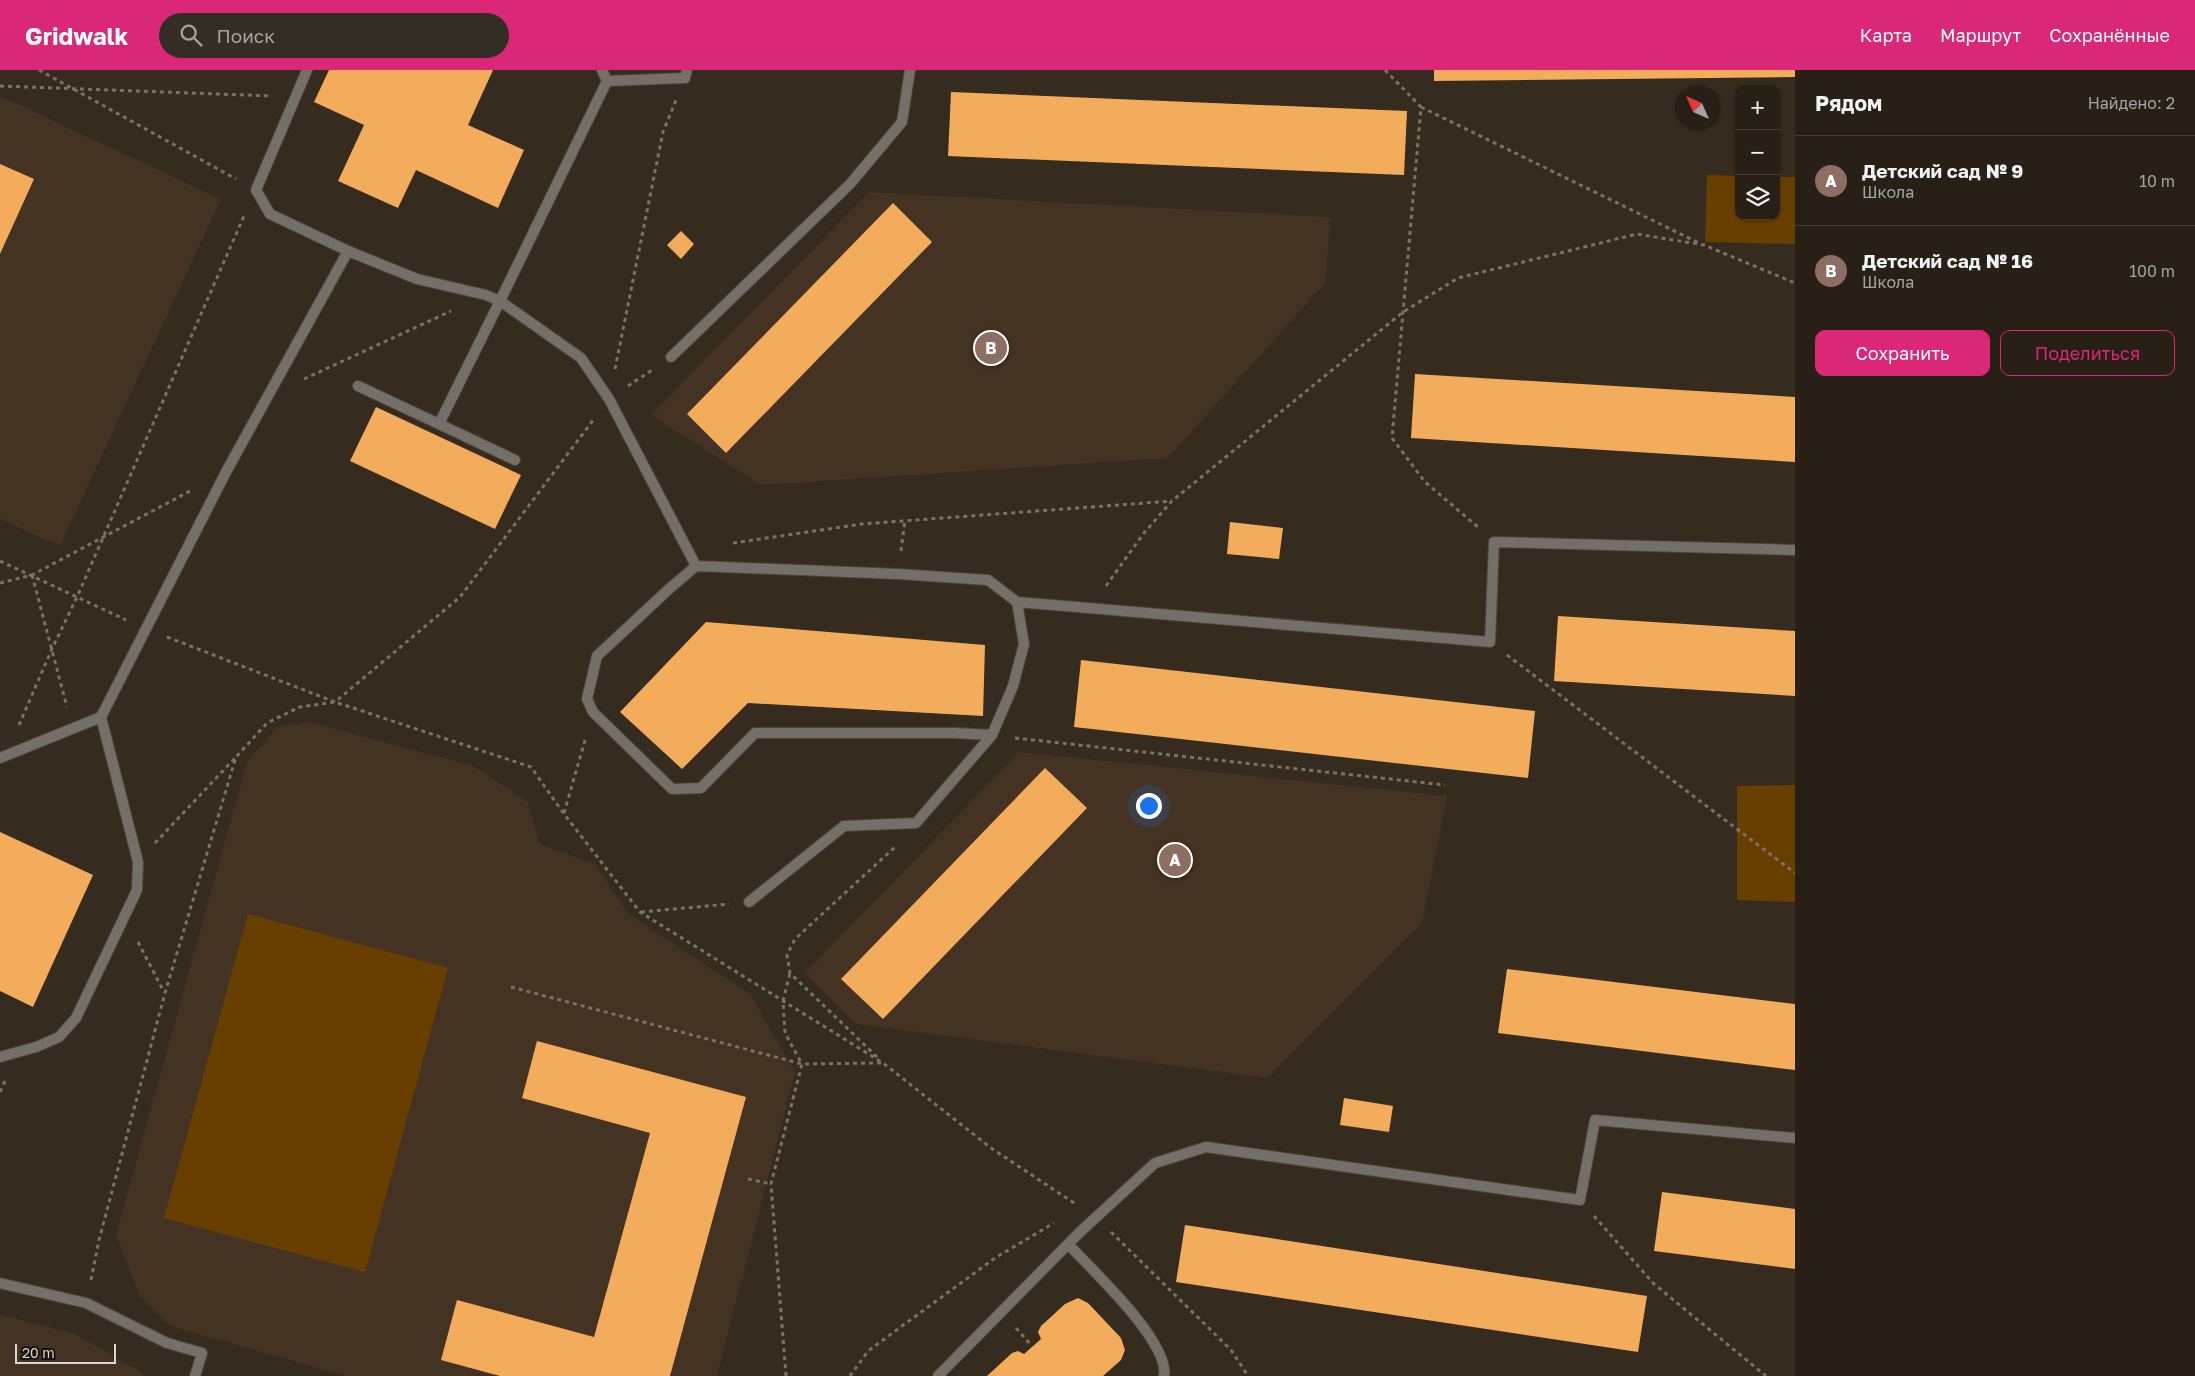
<!DOCTYPE html>
<html lang="ru">
<meta charset="utf-8">
<style>
body{margin:0;font-family:"Golos Text",sans-serif;background:#342d24;color:#f1f3f6}
.controls{position:absolute;right:15px;top:15px;display:grid;overflow:hidden;border-radius:10px;box-shadow:0 1px 4px #0004}
.controls button{width:45px;height:45px;display:grid;place-items:center;padding:0;border:0;border-bottom:1px solid #443e36;background:#282017;color:#f1f3f6;font:25px sans-serif}
.compass{position:absolute;left:1675px;top:15px;width:45px;height:45px;border-radius:50%;background:#282017;box-shadow:0 1px 4px #0004;rotate:315deg}
.scale{position:absolute;left:15px;bottom:12px;width:101px;box-sizing:border-box;padding-left:5px;border:2px solid #ddd6ce;border-top:0;font-size:14px;line-height:18px;white-space:nowrap;color:#ddd6ce;-webkit-text-stroke:4px #19140f;paint-order:stroke}
.you{position:absolute;left:1148px;top:735px;width:18px;height:18px;margin:-12px;border:4px solid #fff;border-radius:50%;background:#1a73e8;box-shadow:0 0 0 8px #1a73e833}
.badge{display:grid;place-items:center;width:32px;height:32px;border-radius:50%;background:#db2777;color:#fff;font-size:16px;font-weight:700}
.pin{position:absolute;translate:-50% -50%;border:2px solid #fff;box-shadow:0 1px 5px #0006}
.list{margin:0;padding:0;list-style:none}
h2{display:flex;justify-content:space-between;align-items:center;height:65px;margin:0;padding:0 20px;font-size:21px}
h2 small{font-size:16px;font-weight:400;color:#a5a3a1}
.list li{display:grid;grid-template-columns:32px 1fr auto;gap:15px;align-items:center;box-sizing:border-box;height:90px;padding:0 20px;border-top:1px solid #443e36}
.list b{display:block;font-size:19px;white-space:nowrap}
.list p{margin:0;font-size:16px;white-space:nowrap;color:#a5a3a1}
.list em{font-size:16px;font-style:normal;color:#a5a3a1}
.actions{display:flex;gap:10px;padding:15px 20px}
.actions a{flex:1;padding:11px 0;border:1px solid #db2777;border-radius:10px;text-align:center;font-size:18px;color:#db2777}
.actions .main{background:#db2777;color:#fff}
.icon{flex:none;width:28px;height:28px;fill:none;stroke:currentColor;stroke-width:2;stroke-linecap:round;stroke-linejoin:round}
.map{position:relative;flex:none;width:1795px;height:1306px;overflow:hidden}
header{display:flex;align-items:center;gap:30px;box-sizing:border-box;height:70px;padding:0 25px;background:#db2777;color:#fff}
header strong{font-size:24px}
nav{display:flex;gap:28px;margin-inline-start:auto;font-size:18px}
.search{width:350px;height:45px;background:#342d24;display:flex;align-items:center;gap:12px;box-sizing:border-box;padding:0 18px;border-radius:28px;color:#a5a3a1;font-size:19px}
main{display:flex}
aside{flex:1;background:#282017}
.map>svg:first-child{display:block}
</style>
<header>
<strong>Gridwalk</strong>
<div class="search"><svg class="icon" aria-label="search" viewBox="0 0 24 24"><circle cx="10" cy="10" r="6"/><path d="M15 15l6 6"/></svg>Поиск</div>
<nav><a>Карта</a><a>Маршрут</a><a>Сохранённые</a></nav>
</header>
<main>
<div class="map">
<svg width="1795" height="1306" viewBox="0 0 1795 1306">
<rect width="100%" height="100%" fill="#362b1f"/>
<path fill="#432" d="M0,26L221,129L60,476L0,449Z
M869,122L1330,147L1326,212L1168,388L761,415L651,345Z
M309,652L473,696L527,731L540,774L595,794L628,844L750,924L795,1002L717,1306H346L170,1256L140,1226L116,1165L247,692L277,657Z
M1019,682L1447,726L1422,853L1268,1008L856,954L805,903Z
M0,1244L75,1264L143,1303L142,1306H0Z"/>
<path fill="#693f00" d="M1707,105L1739,106V146H1776V107H1795V174L1705,172Z
M1795,715V832L1737,830V716Z
M248,844L448,898L365,1202L164,1148Z"/>
<path fill="#f3ac5b" d="M329,0H493L468,55L524,80L498,138L416,100L398,138L338,111L364,55L314,32Z
M1434,0H1795V7L1434,11Z
M951,22L1407,41L1404,105L948,86Z
M0,94L34,109L0,184Z
M893,133L932,172L726,383L687,344Z
M681,161L694,174L681,189L667,175Z
M1415,304L1795,327V392L1411,368Z
M376,337L521,405L495,459L350,391Z
M1230,452L1283,458L1279,489L1227,484Z
M1558,546L1795,561V626L1554,611Z
M706,552L985,575L983,646L748,633L682,699L620,642Z
M1081,590L1535,641L1528,708L1074,657Z
M1045,698L1087,738L883,949L841,909Z
M0,762L93,805L33,937L0,921Z
M1507,899L1795,934V1000L1498,963Z
M537,971L746,1027L670,1306H500L441,1290L457,1230L594,1267L650,1063L522,1028Z
M1344,1028L1393,1036L1389,1062L1340,1055Z
M1662,1122L1795,1139V1199L1654,1181Z
M1185,1155L1647,1226L1638,1282L1176,1212Z
M1078,1228L1088,1233L1121,1268L1125,1280L1121,1290L1103,1306H987L1012,1283L1018,1281L1024,1284L1041,1269L1038,1262L1041,1256L1065,1234Z"/>
<g fill="none" stroke-linecap="round" stroke-linejoin="round">
<g stroke="#51463b" stroke-width="12">
<path id="service" d="M307,0L256,120L270,144L348,181L417,209L486,225L500,231L607,11L602,0
M607,11L685,8L687,0
M671,287L850,114L902,52L910,0
M358,316L439,354L500,231L581,288L609,329L696,496L898,504L988,510L1017,532L1024,574L1013,616L992,665L916,753L844,756L749,832
M439,354L515,390
M696,496L669,519L597,586L587,629L593,642L672,719L701,718L755,663H955L992,665
M1017,532L1490,572L1494,472L1795,480
M0,688L101,647
M0,987L36,977L59,967L76,948L137,820L138,792L101,647L226,402L348,181
M1068,1174C1092,1200 1170,1272 1164,1306
M0,1213L86,1233L167,1273L202,1283L195,1306
M938,1306L1080,1162L1155,1093L1206,1077L1580,1130L1595,1050L1795,1068"/>
</g>
<path stroke="#7a7167" stroke-width="3" stroke-dasharray="4 4" stroke-linecap="butt" d="M39,0L236,109
M1385,0L1421,37L1392,368L1425,412L1479,458
M0,16L272,26
M1421,37L1699,173
M615,299L663,62L676,30
M304,309L451,241
M628,316L652,300
M733,473L862,454L1172,431
M901,481L905,450
M0,491L126,550
M32,505L67,637
M0,513L32,505L190,421
M1106,516L1144,463L1172,431L1403,242L1458,208L1637,164L1704,175L1795,213
M167,567L335,632L460,527L594,349
M1507,585L1795,803
M19,655L51,581L77,527L244,146
M1015,668L1445,715
M564,743L586,667
M155,773L235,688
M641,842L729,834
M138,872L164,922
M511,917L802,994L882,993
M877,987L790,903L787,885L795,869L895,777
M0,1022L6,1009
M748,1109L771,1114
M1594,1146L1654,1214L1766,1306
M1111,1162L1231,1280L1248,1306
M91,1210L99,1170L165,923L236,687L267,653L300,637L335,632L531,697L564,744L640,842L883,993L991,1078L1077,1135
M1016,1258L1032,1276
M786,1306L771,1114L802,994L785,963L783,931L790,903
M850,1306L868,1281L995,1188L1054,1153"/>
<use href="#service" stroke="#756f69" stroke-width="10"/>
</g>
</svg>
<div class="controls">
<button>+</button>
<button>−</button>
<button><svg class="icon" aria-label="layers" viewBox="0 0 24 24"><path d="M12 4l9 5-9 5-9-5zM3 14l9 5 9-5"/></svg></button>
</div>
<svg class="compass" viewBox="-18 -18 36 36"><path d="M0-13l5 13h-10z" fill="#e53935"/><path d="M0 13l5-13h-10z" fill="#a5a3a1"/></svg>
<div class="scale">20 m</div>
<div class="you"></div>
<div class="pin badge" style="left:1175px;top:790px;background:#8d6e63">A</div>
<div class="pin badge" style="left:991px;top:278px;background:#8d6e63">B</div>
</div>
<aside>
<h2>Рядом<small>Найдено: 2</small></h2>
<ul class="list">
<li><span class="badge" style="background:#8d6e63">A</span><div><b>Детский сад № 9</b><p>Школа</p></div><em>10 m</em></li>
<li><span class="badge" style="background:#8d6e63">B</span><div><b>Детский сад № 16</b><p>Школа</p></div><em>100 m</em></li>
</ul>
<div class="actions"><a class="main">Сохранить</a><a>Поделиться</a></div>
</aside>
</main>
